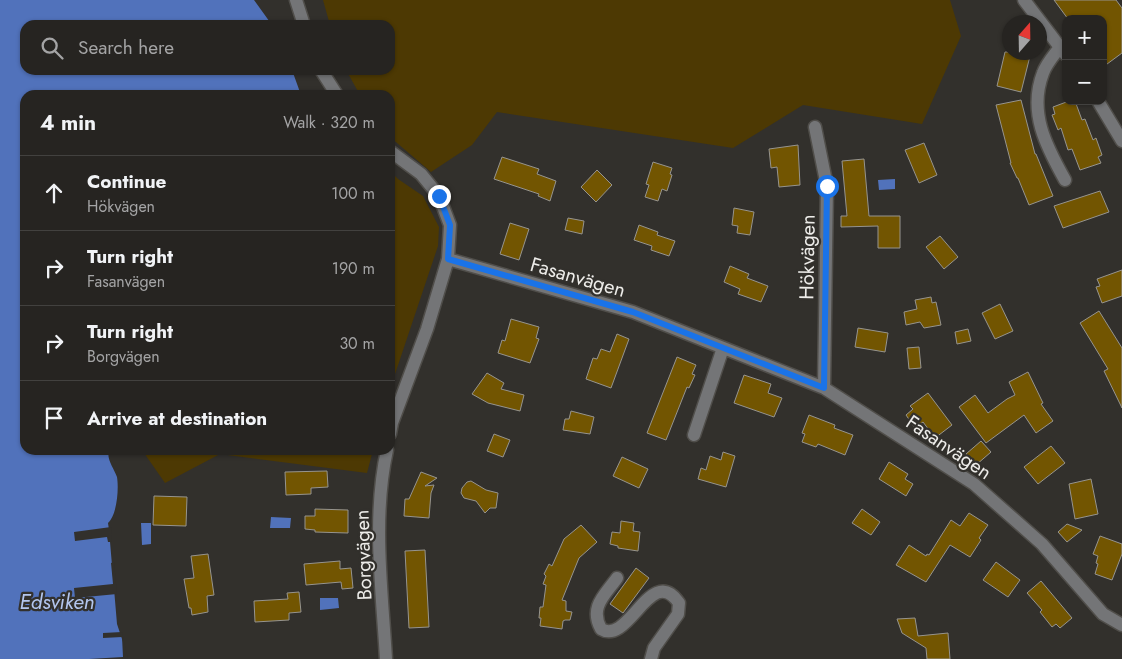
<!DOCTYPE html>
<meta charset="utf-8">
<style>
body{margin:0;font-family:Jost,sans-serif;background:#32302e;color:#f1f3f6}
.controls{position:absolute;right:15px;top:15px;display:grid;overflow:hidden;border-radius:10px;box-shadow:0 1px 4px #0004}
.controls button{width:45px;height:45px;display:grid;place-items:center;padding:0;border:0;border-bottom:1px solid #42413f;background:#262421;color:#f1f3f6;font:25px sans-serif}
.compass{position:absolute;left:1002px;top:15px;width:45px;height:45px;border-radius:50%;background:#262421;box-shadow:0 1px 4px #0004;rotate:20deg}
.stop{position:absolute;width:15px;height:15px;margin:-11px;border:4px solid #1a73e8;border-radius:50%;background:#fff}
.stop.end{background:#1a73e8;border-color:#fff;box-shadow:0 1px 5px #0008}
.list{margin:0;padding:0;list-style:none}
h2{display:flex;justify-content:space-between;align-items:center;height:65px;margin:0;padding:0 20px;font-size:21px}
h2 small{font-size:16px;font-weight:400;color:#a4a4a5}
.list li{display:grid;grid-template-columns:32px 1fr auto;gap:15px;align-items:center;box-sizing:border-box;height:75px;padding:0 20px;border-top:1px solid #42413f}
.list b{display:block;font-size:19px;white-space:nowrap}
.list p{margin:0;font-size:16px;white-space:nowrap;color:#a4a4a5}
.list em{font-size:16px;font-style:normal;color:#a4a4a5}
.icon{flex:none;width:28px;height:28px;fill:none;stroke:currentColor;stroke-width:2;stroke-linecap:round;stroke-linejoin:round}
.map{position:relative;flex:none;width:1122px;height:659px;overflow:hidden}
.search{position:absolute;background:#262421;box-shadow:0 1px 4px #0004;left:20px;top:20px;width:375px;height:55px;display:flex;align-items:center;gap:12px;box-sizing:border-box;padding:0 18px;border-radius:15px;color:#a4a4a5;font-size:19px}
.panel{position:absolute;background:#262421;box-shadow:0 1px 4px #0004;left:20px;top:90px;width:375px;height:365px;border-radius:15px}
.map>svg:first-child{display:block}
</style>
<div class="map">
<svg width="1122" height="659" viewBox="0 0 1122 659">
<rect width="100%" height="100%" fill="#32302c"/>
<path fill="#4d3903" d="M323,0H950L961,36L922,124L803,105L733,148L497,112L472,145L431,172L390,137V95H360L346,70H390V25H330Z
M390,171L398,179L423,196L439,227L438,246L390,389Z
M142,450H373L367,473L220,454L165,483Z"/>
<path fill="#5172bb" d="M0,0H254L272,25H25V70H292L301,95H25V450H109C106,459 114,468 117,477C119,489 117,515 108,523L109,530L117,624L124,645L126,659H0Z
M895,179V189L879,190L878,180Z
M271,517L291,518L290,528H270Z
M141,523H151V544L142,545Z
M320,598H338L339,608L320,610Z"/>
<path fill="#32302c" d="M111,527L112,542H108L107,537L75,541L74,532Z
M114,562L117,594L75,598L74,588L113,584L111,563Z
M122,632L128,659H89L123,657L122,637L103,638V633Z"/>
<path fill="#725501" stroke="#96948f" d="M1054,0H1116L1122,8V53L1103,67V19H1068Z
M1005,52H1031L1021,92L997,86Z
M1021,100L1035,154H1036L1053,196L1029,205L1018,178H1017L1010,163H1011L996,105Z
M1069,101H1075L1082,120L1085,119L1093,140L1096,138L1102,155L1098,157L1101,163L1080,170L1072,149L1068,150L1061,128L1058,130L1052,115L1055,114L1053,107Z
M924,143L937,175L919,183L905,150Z
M798,145L800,185L779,187L777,167L771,168L769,149Z
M502,157L539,169L537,174L556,181L550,201L538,196L539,194L494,179Z
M864,159L869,216H900V248H878V226L841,227V216H847L842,161Z
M653,162L672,168L670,174L672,175L667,191L662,189L658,201L645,197L649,185L646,184Z
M597,170L612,185L596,202L581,187Z
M1100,191L1109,212L1063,228L1054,206Z
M734,208L754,212L750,235L737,233L738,226L732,225Z
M568,218L584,221L582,234L565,230Z
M510,223L529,229L519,260L500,254Z
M639,225L658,232L657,235L675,241L669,256L651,250L652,246L634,240Z
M940,236L958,257L944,269L926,247Z
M730,266L749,274L747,278L768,286L761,302L738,294L740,289L724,282Z
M1122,270V296L1102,303L1096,287L1100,286L1097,279Z
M931,297L932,303L936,302L941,325L924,328L920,322L906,325L904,312L917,309L915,300Z
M1000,304L1013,331L995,339L982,313Z
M1099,311L1122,348V408L1104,371L1108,369L1080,323Z
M511,319L539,327L536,338L539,339L530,363L498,353L502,340L505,341Z
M858,328L888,333L885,352L855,347Z
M968,329L971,341L957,344L955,332Z
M617,334L629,339L611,388L586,379L593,358L597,359L601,349L610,352Z
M919,347L921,368L909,369L907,348Z
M677,357L696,365L692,374L695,375L689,388L687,387L666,440L647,433Z
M1028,372L1043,403L1041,404L1053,421L1036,433L1024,415L986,443L959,407L975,395L988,413L1007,399L1015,395L1009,382Z
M487,373L504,383L501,389L524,395L520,411L488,403L472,394Z
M744,375L771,384L768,393L782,398L774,417L734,403Z
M928,393L952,425L935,438L923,422L915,428L906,415L913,409L910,406Z
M571,411L594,417L590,434L563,430L565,419H569Z
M809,415L835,425L834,428L853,435L845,455L818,444L816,447L802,442L805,434L802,433Z
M494,434L510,440L503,457L487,451Z
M981,441L991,452L976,465L966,454Z
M1051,446L1065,463L1038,484L1024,467Z
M723,452L735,456L726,487L698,479L701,468L706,470L710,456L721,460Z
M622,457L648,469L639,488L613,476Z
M889,462L908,474L905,479L913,484L906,496L879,479Z
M327,471L328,487L311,488V494L286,495L285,472Z
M421,472L437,478L425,486L434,485L431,493L429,518L404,516L405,499H409Z
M1091,479L1098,514L1075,519L1069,484Z
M471,481L486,490L498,493L496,508H490L485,513L476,501L464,498L461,493L462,488L467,482Z
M154,496L187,497L186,526L153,525Z
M315,509L348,510V533L315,532V530L305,529V516H315Z
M862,509L880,522L871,535L852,523Z
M969,513L988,525L979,538L981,540L970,557L950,545L926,582L896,565L909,545L926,556L927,554L929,555L951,520L960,526Z
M621,521L634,523L633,531L640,532L638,551L618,548V546L610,544L612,532L620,533Z
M1067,524L1082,530L1067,542L1058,532Z
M581,525L597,542L579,558L562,600L566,601V611L572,612L570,620H565L563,621L562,629L540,626L541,618H539L540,607H543L546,585L543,584L546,576L544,574L549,564L552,566L564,539Z
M1100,536L1122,544V554L1112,580L1095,574L1098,564L1096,563L1098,556L1093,554Z
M425,550L429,627L409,628L405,551Z
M208,554L214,595L207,596L208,612L192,615L191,608H189L184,579L194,578L191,556Z
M340,561V569L351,568L353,588L342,589L341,582L306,585L304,564Z
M996,562L1020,580L1008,597L983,580Z
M636,568L649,578L623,613L610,604Z
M1041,581L1072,618L1060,628L1056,624L1052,627L1040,612L1042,610L1027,593Z
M299,592L301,612L289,613V620L255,622L254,601L288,599L287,593Z
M915,618L918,636L948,633L950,659H927L926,648L902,633L897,619Z"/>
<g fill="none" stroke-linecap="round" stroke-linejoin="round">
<g stroke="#504e4a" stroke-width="15">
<path id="minor" d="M296,0L304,25
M1024,0L1066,55
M1060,47C1054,55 1046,64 1043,73C1028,112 1046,146 1065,180
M321,70L337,95
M1098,101L1122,141
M815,127L827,186L824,388
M390,151L421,174L439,196L450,225L448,259L427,329L392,423L390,434
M448,259L633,312L824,388L974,484L1042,544L1103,614L1122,625
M694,435L723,348
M617,578C605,595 589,607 601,629C629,646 651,562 679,603L678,614L654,648L651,659
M386,659C382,590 372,518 387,450"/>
</g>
<use href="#minor" stroke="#747577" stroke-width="12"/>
</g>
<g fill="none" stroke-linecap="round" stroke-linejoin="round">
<path stroke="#1a73e8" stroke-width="6" d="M439,196L450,225L448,259L633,312L824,388L827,186"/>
</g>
<g text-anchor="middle" stroke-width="4.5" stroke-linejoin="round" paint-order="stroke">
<g font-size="20" fill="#edece9" stroke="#32302c">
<text transform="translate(807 257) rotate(-89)" y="7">Hökvägen</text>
<text transform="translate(578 277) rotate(16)" y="7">Fasanvägen</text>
<text transform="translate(949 447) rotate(34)" y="7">Fasanvägen</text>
<text transform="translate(363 555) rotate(-92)" y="7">Borgvägen</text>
</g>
<g font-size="21" font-style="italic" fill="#b3c6ee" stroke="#32302c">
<text x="57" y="609">Edsviken</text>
</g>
</g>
</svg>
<div class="controls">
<button>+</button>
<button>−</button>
</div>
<svg class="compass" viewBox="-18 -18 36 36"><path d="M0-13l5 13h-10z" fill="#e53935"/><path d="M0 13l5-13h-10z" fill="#a4a4a5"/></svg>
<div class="stop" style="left:827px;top:186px"></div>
<div class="stop end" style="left:439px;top:196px"></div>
<div class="search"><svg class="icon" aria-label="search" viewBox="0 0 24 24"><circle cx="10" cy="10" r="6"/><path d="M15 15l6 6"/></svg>Search here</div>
<section class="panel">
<h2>4 min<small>Walk · 320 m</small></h2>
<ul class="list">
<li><svg class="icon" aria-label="ahead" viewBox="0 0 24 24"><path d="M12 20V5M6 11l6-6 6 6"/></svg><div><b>Continue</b><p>Hökvägen</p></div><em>100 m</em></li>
<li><svg class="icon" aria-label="right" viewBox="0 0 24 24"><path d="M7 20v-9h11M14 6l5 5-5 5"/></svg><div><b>Turn right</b><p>Fasanvägen</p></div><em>190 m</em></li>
<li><svg class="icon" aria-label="right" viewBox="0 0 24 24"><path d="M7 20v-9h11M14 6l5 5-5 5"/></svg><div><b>Turn right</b><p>Borgvägen</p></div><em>30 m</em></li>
<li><svg class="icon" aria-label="arrive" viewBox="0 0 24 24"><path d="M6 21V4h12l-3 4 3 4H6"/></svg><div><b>Arrive at destination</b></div></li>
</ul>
</section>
</div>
